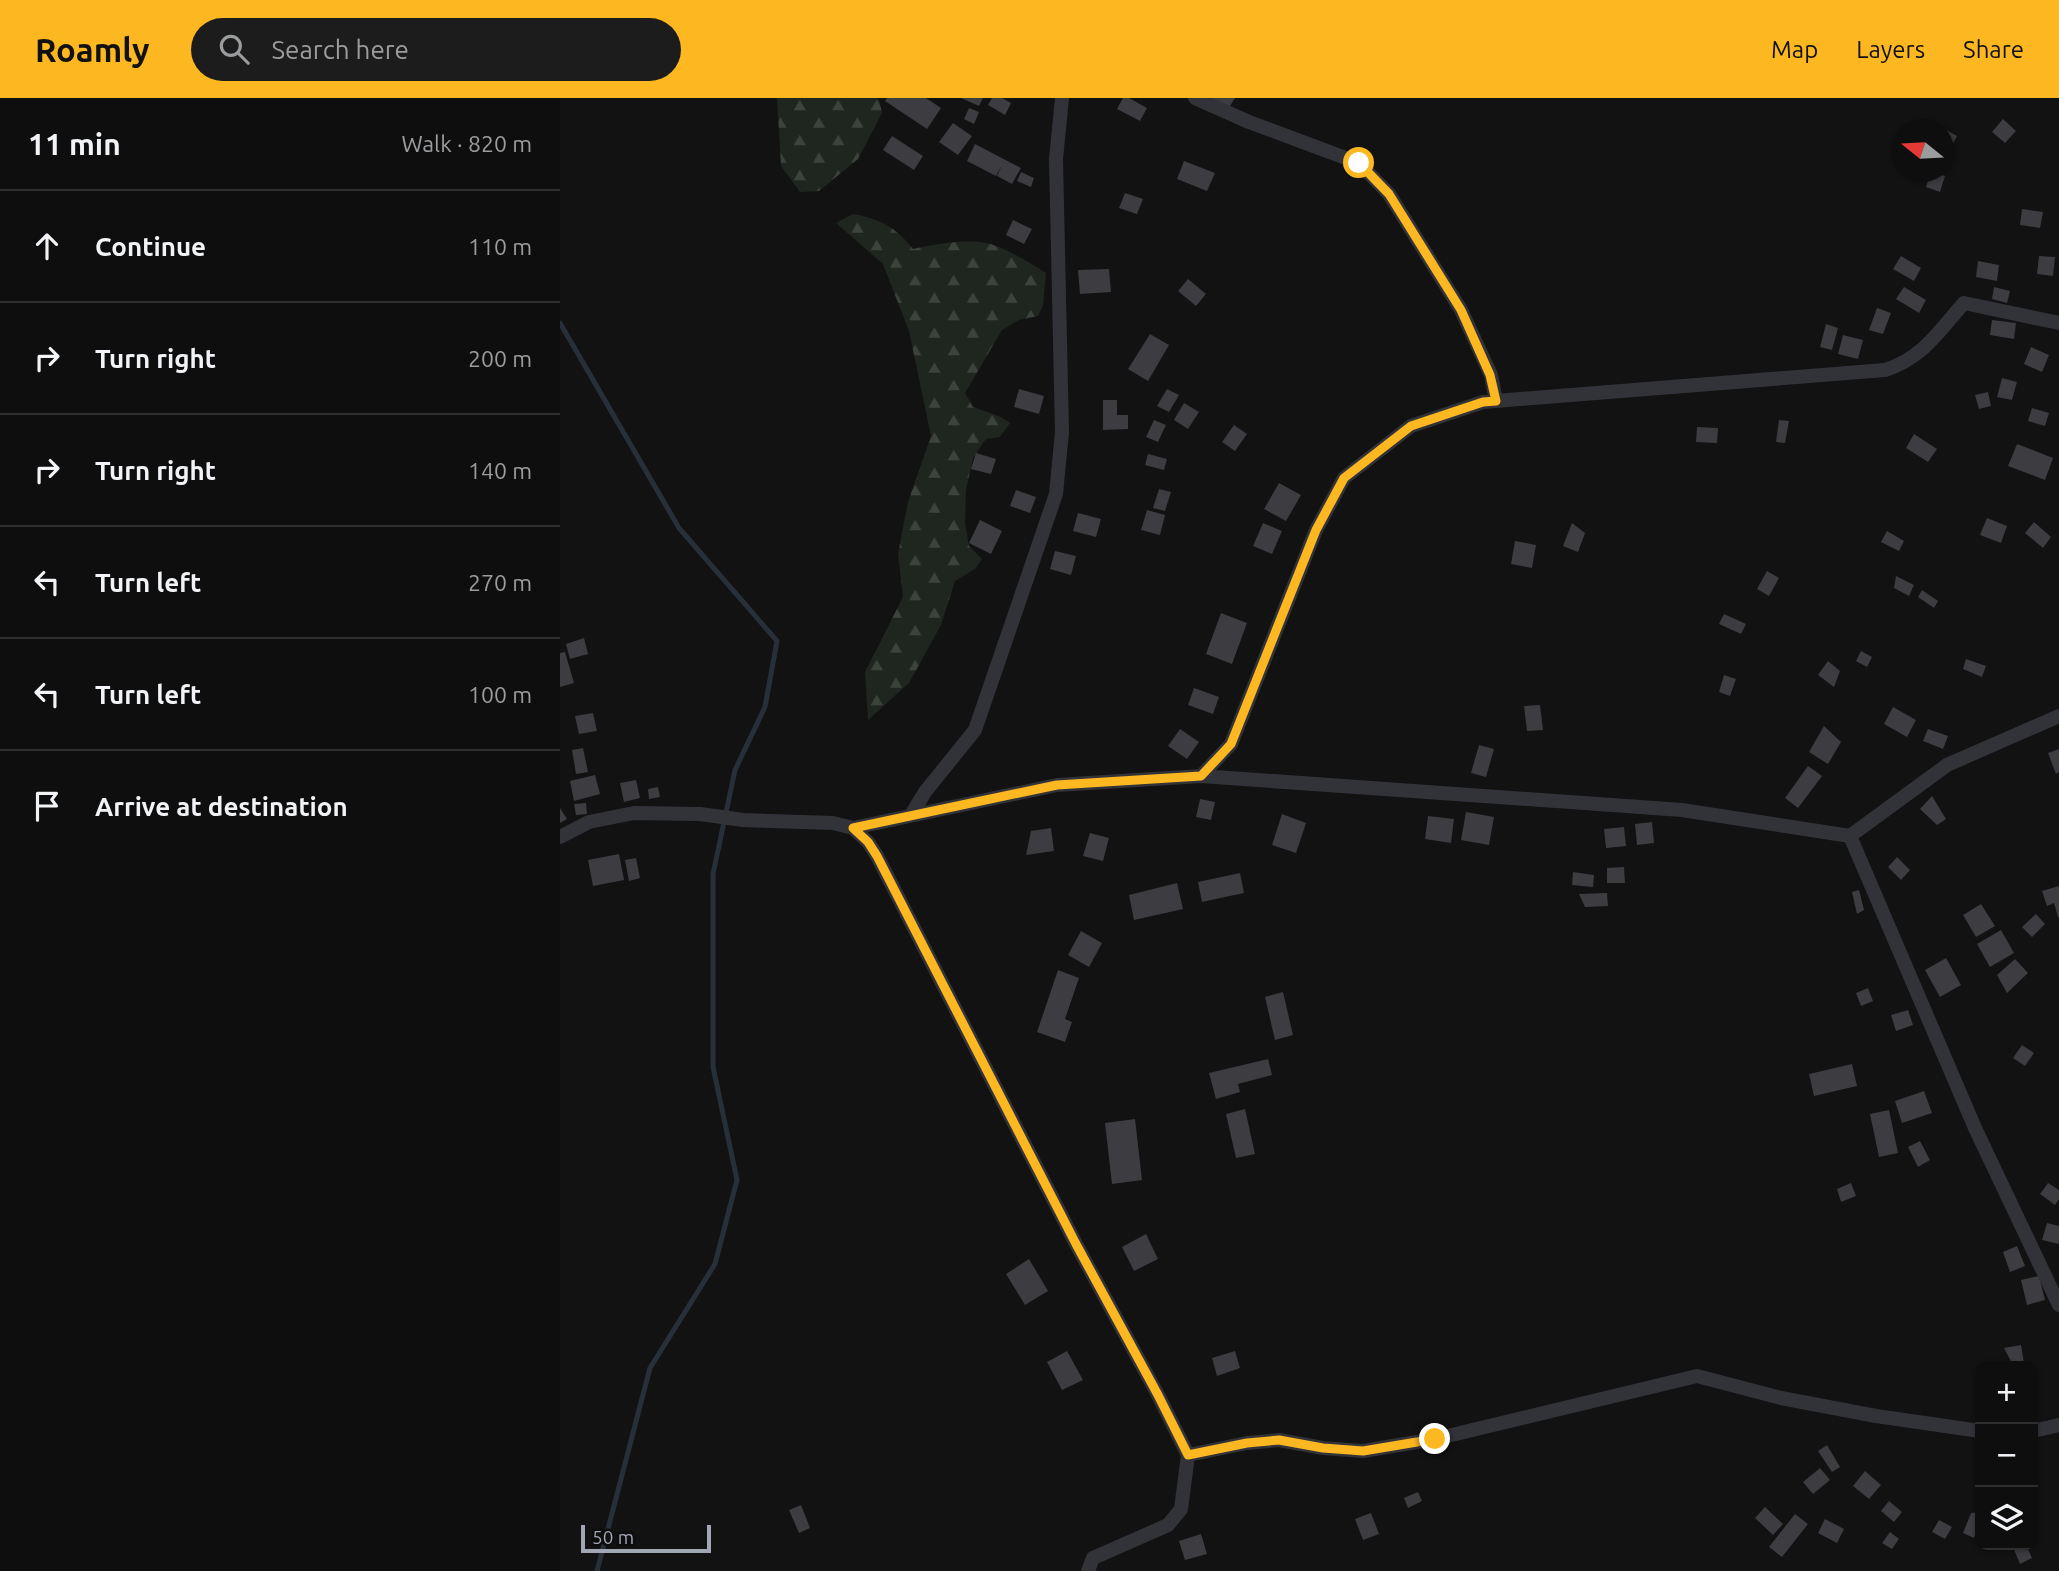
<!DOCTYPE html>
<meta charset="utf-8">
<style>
body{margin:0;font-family:Ubuntu,sans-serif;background:#1c1c1c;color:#f1f3f6}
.controls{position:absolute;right:21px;bottom:21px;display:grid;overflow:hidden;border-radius:14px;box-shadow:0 2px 5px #0004}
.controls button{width:63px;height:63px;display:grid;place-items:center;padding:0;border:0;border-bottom:2px solid #2e2e2e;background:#0e0e0e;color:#f1f3f6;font:35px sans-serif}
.compass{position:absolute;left:1331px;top:21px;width:63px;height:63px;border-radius:50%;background:#0e0e0e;box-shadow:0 2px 5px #0004;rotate:288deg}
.scale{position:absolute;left:21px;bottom:18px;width:130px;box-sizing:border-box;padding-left:7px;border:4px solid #a2a7b5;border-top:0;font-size:19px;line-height:24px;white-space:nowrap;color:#a2a7b5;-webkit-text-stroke:5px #0d0d0e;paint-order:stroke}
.stop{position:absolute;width:21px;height:21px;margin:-16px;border:5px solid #fdb720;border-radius:50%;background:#fff}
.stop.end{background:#fdb720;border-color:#fff;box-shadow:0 2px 7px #0008}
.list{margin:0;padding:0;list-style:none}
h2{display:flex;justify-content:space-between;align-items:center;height:91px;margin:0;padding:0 28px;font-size:30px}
h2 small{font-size:23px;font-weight:400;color:#9b9c9e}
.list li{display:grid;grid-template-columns:46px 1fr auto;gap:21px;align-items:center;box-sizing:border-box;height:112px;padding:0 28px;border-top:2px solid #2e2e2e}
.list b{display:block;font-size:26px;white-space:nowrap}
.list em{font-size:23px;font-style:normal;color:#9b9c9e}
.icon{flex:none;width:38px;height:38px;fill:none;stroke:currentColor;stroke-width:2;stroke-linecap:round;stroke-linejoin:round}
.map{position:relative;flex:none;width:1499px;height:1473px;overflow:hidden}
header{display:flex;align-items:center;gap:42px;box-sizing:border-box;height:98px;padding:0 35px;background:#fdb720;color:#111}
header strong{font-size:33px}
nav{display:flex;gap:38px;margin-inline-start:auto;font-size:24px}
.search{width:490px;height:63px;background:#1c1c1c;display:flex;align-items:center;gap:18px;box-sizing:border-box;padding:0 24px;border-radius:38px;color:#9b9c9e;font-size:26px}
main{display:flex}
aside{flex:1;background:#0e0e0e}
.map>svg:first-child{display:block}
</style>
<header>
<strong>Roamly</strong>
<div class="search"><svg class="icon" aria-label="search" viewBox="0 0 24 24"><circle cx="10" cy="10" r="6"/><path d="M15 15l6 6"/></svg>Search here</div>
<nav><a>Map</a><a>Layers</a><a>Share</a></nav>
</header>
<main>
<aside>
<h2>11 min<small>Walk · 820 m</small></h2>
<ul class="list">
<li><svg class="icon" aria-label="ahead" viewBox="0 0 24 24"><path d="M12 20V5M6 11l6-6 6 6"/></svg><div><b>Continue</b></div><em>110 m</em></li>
<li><svg class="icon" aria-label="right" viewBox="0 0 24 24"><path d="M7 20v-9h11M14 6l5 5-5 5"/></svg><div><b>Turn right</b></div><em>200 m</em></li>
<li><svg class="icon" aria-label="right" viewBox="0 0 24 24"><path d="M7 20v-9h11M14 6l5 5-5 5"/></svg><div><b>Turn right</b></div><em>140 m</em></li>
<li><svg class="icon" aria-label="left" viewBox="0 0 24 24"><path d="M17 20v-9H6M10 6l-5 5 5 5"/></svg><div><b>Turn left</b></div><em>270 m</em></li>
<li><svg class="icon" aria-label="left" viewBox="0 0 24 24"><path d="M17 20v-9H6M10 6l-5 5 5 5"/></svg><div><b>Turn left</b></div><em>100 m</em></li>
<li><svg class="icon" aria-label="arrive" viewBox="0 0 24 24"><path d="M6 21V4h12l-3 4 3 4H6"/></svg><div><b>Arrive at destination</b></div></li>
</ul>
</aside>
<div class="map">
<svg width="1499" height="1473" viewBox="0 0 1499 1473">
<defs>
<pattern id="forest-firs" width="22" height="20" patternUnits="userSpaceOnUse" patternTransform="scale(1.75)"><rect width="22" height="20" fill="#1e261f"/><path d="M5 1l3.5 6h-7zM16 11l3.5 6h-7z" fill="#3c433d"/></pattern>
</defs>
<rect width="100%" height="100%" fill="#121213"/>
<path fill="url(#forest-firs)" d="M217,0H316L319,1L322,15L298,61L259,93L240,94L221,68Z
M293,116C320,121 336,129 353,151C377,146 401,141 426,145C442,148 471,165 486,175L483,207L478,218L459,222L442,232L405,295L413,309L441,319L450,325L440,339L426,341L413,360L406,392L405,425L409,448L422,461L415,471L395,483L381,527L349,585L308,622L305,574L343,499L338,456L348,404L371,338L349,233L323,166L276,125Z"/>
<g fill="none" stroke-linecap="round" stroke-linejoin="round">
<path stroke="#273038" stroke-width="5" d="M0,225L119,430L217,543L205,609L175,672L153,776V969L177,1082L155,1166L90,1270L37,1473"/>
</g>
<path fill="#3c3c41" d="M327,0H366L381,10L367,31L325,3Z
M401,0H423L419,8Z
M432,0H442L451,5L445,17L428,7Z
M563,0H569L587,10L580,23L557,11Z
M650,0H675L668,11Z
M409,10L419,14L414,26L404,21Z
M1443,21L1456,33L1445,45L1432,34Z
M393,25L412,38L398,57L379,44Z
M1381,29L1397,38L1391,49L1384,44V32H1380Z
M332,38L363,58L354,72L323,52Z
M415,46L461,70L452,86L437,78L442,67L436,78L407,63Z
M624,63L655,75L647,93L617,81Z
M461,74L474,80L471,89L457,83Z
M1371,74L1385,78L1380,94L1366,89Z
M565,95L583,101L577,116L559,110Z
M1462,111L1483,114L1480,130L1460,127Z
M453,122L472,131L464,146L446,137Z
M1341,158L1361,170L1354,183L1333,171Z
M1479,158L1495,159L1493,178L1477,176Z
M1418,163L1439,167L1437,183L1416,179Z
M549,171L551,194L520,196L518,172Z
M628,181L646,196L636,208L618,193Z
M1344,189L1366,202L1359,215L1336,201Z
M1434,189L1450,193L1447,205L1432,201Z
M1317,210L1331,215L1323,236L1309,232Z
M1432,222L1456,225L1454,241L1430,237Z
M1266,226L1278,230L1272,252L1260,249Z
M590,236L609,247L588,283L568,271Z
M1283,237L1303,242L1298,261L1278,256Z
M1471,249L1489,257L1482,274L1464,266Z
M1442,280L1457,284L1452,302L1437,299Z
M459,291L484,298L479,316L454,309Z
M607,291L619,297L609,314L597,308Z
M1428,294L1431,308L1419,311L1415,297Z
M543,302H557V317H568V331L543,332Z
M624,305L639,314L628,331L614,322Z
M1472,310L1489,315L1485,328L1468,323Z
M594,322L606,327L598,344L586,339Z
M1219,322L1229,323L1225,345L1216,344Z
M674,327L687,336L675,353L662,344Z
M1137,329L1158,330L1157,345L1136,344Z
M1354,336L1377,351L1368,364L1346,350Z
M1457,346L1493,360L1485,382L1448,368Z
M416,355L436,361L431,376L411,371Z
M588,356L607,361L604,372L585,367Z
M719,385L741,397L726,423L704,411Z
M599,391L611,394L605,413L593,410Z
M456,392L476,399L470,415L450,408Z
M587,412L605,417L600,437L581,432Z
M518,415L541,421L536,439L513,433Z
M1427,420L1447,428L1441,445L1420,437Z
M420,422L442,433L431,456L409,445Z
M1474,424L1491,439L1483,450L1465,435Z
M703,425L722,433L712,456L693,448Z
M1012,425L1025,435L1018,454L1003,448Z
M1327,433L1344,443L1339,453L1321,444Z
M955,443L976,447L972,470L951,466Z
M495,453L516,458L511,477L490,471Z
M1207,473L1219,480L1209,498L1197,491Z
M1336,478L1354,487L1349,498L1334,490Z
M1362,492L1378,503L1374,510L1358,499Z
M661,515L687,525L672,566L646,556Z
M1164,516L1186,526L1181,536L1159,526Z
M24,540L28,556L10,561L6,546Z
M1301,553L1312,559L1307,569L1296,563Z
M5,554L14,585L0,589V555Z
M1406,561L1426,568L1422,579L1403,571Z
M1268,563L1280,573L1274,589L1258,577Z
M1164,577L1176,581L1170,598L1159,594Z
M634,590L659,599L653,616L628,607Z
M980,607L983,632L967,633L964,608Z
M1333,609L1356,622L1347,639L1324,626Z
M33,615L37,633L19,636L15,618Z
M1264,628L1281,644L1268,666L1249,654Z
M620,631L639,644L627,661L608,648Z
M1368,631L1388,638L1383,651L1363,643Z
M919,647L934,651L926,679L911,675Z
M23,650L28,674L16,676L12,652Z
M1499,651V674L1496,676L1488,655Z
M1248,668L1262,678L1238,710L1225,700Z
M35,677L40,696L14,703L10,683Z
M76,682L80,700L64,704L60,685Z
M98,689L100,699L89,701L88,691Z
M1372,698L1386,721L1377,727L1360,711Z
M640,701L655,704L651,722L636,719Z
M26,705L27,716L16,717L14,706Z
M0,710L7,721L0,725Z
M906,714L934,719L929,747L901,742Z
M722,716L746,725L736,755L712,747Z
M868,718L894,721L891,745L865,741Z
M1092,724L1094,745L1077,747L1075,726Z
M1064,729L1066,748L1046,750L1044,731Z
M491,730L494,753L466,757L471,733Z
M530,735L549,740L543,763L523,758Z
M59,756L64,782L33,788L28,762Z
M1337,759L1350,772L1341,782L1328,769Z
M76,760L80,780L69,783L65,762Z
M1064,769L1065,785H1047V770Z
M1013,774L1034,777L1033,789L1012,787Z
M680,775L684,795L642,804L638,784Z
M617,785L623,811L574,822L569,797Z
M1499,788V819H1498L1494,805L1487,808L1482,793Z
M1299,792L1304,812L1297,816L1292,794Z
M1047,795L1048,808L1025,809L1019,796Z
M1421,806L1435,828L1416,839L1403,817Z
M1476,816L1485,826L1472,839L1462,829Z
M1441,832L1454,855L1430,869L1417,846Z
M521,833L542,845L529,869L508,857Z
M1386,860L1401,887L1380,899L1365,872Z
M1455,861L1468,875L1447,895L1437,877Z
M498,872L519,880L505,921L512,924L505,944L477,934Z
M1308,890L1313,903L1301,908L1296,895Z
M723,894L733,937L715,942L705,899Z
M1348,912L1353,927L1336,933L1331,917Z
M1462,947L1474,955L1465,968L1453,960Z
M708,961L712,977L678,986L680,994L656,1001L649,975Z
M1292,966L1297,988L1254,998L1249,976Z
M1364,993L1372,1015L1342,1025L1335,1003Z
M685,1011L695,1056L676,1060L666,1016Z
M1329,1012L1338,1055L1319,1059L1310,1016Z
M575,1021L582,1082L552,1086L545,1025Z
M1360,1043L1370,1062L1358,1069L1348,1049Z
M1291,1085L1296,1098L1281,1104L1277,1091Z
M1488,1085L1499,1092V1101L1495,1107L1480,1096Z
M1487,1125L1499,1128V1146L1482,1142Z
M586,1136L598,1161L574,1173L562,1149Z
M1457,1148L1465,1168L1450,1174L1443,1154Z
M469,1161L488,1193L465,1207L446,1176Z
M1479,1178L1485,1202L1467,1207L1461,1182Z
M1461,1247L1464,1265L1453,1267L1444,1250Z
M507,1253L523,1282L502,1292L487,1264Z
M675,1253L680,1270L657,1278L652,1260Z
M1267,1347L1280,1369L1272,1374L1258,1353Z
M1260,1370L1270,1382L1253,1396L1243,1384Z
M1305,1373L1321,1387L1309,1401L1293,1388Z
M858,1394L862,1403L848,1410L844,1400Z
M1329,1403L1342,1414L1334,1424L1321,1413Z
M241,1407L250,1430L239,1435L229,1412Z
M1205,1409L1223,1426L1213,1437L1195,1420Z
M1420,1414V1424L1414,1440L1403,1435L1411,1415Z
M811,1415L819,1436L803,1442L795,1421Z
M1235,1416L1248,1426L1222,1459L1209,1449Z
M1265,1421L1284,1431L1277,1445L1258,1435Z
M1379,1422L1392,1429L1385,1441L1372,1434Z
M1330,1434L1339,1441L1332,1451L1322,1445Z
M641,1436L647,1456L625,1462L619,1443Z
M1458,1447H1466L1472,1460L1460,1466L1453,1449Z"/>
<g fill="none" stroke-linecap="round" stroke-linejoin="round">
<path stroke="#323339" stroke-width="14" d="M635,0L689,24L799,65L829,96L901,212L931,277L936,303
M641,678L671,646L756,432L784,380L851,328L923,304L1325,272C1363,260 1379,233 1404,205L1499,225
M351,717L365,694L415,632L496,396L502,334L496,61L502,0
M293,730L308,744L317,758L516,1146L598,1297L628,1357L687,1345L719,1342L763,1350L803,1353L875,1341L1137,1278L1221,1300L1316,1318L1420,1333
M1290,738L1387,667L1499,618
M0,739L29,724L74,715L140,716L183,722L273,725L293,730L497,687L641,678L1122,712L1290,738L1415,1030L1499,1207
M1473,1333L1499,1327
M528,1473L533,1460L608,1427L621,1411L628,1357"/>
</g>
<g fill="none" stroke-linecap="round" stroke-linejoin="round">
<path stroke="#fdb720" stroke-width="9" d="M799,65L829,96L901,212L930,277L936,303L923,304L851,328L784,380L756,432L671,646L641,678L497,687L293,730L308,744L317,758L516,1146L598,1297L628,1357L687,1345L719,1342L763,1350L803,1353L875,1341"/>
</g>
</svg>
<div class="controls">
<button>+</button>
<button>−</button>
<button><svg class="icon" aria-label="layers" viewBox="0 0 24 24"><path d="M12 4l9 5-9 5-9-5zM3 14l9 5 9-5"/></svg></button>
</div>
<svg class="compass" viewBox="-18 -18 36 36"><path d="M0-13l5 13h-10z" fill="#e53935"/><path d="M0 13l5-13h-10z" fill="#9b9c9e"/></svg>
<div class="scale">50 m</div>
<div class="stop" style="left:799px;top:65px"></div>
<div class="stop end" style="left:875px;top:1341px"></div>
</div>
</main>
